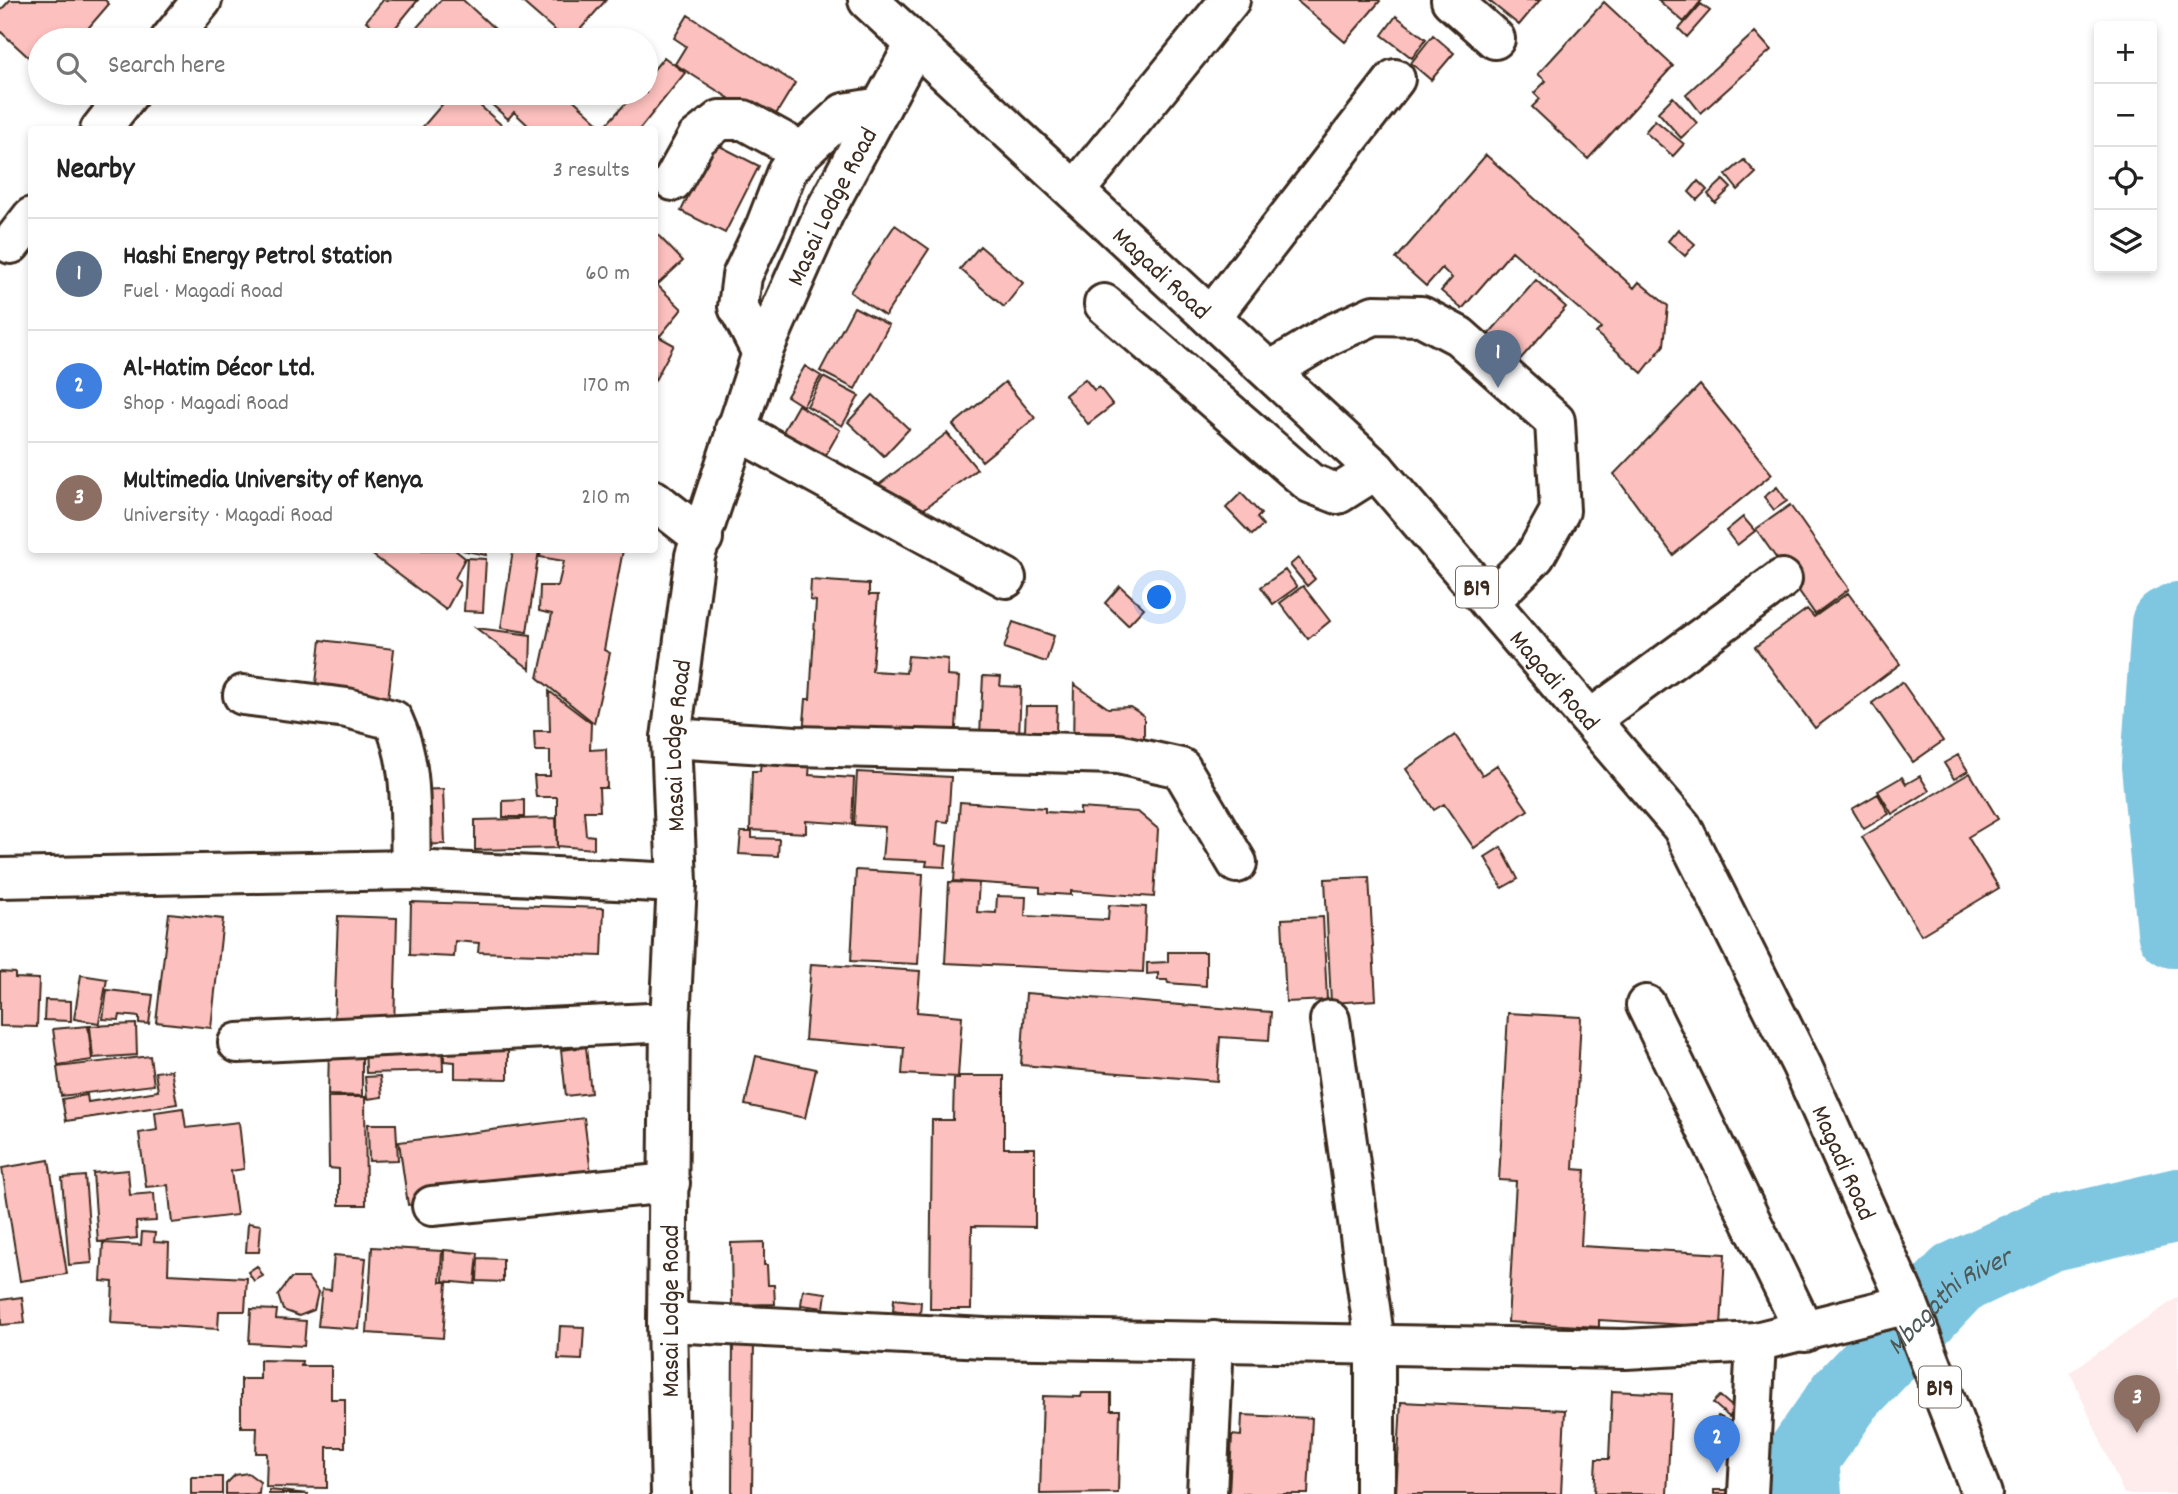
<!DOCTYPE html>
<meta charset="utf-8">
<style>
body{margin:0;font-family:Dekko,sans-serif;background:#f6f6f6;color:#222}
.controls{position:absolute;right:21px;top:21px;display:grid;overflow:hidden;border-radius:7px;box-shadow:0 4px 10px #0003}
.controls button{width:63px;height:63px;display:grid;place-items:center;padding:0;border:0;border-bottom:2px solid #e0e0e0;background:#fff;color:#222;font:35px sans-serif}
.you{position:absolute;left:1160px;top:598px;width:24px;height:24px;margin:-18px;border:5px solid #fff;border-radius:50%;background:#1a73e8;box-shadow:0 0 0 10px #1a73e833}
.badge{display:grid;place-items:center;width:46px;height:46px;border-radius:50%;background:#ea580c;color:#fff;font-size:23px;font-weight:700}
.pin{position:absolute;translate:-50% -58px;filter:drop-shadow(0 2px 4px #0008)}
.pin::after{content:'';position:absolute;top:37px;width:24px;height:21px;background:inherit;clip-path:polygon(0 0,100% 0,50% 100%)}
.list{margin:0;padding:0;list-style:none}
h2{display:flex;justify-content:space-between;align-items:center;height:91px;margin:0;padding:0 28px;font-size:30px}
h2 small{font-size:23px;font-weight:400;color:#767676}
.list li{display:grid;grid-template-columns:46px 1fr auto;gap:21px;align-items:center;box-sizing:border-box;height:112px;padding:0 28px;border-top:2px solid #e0e0e0}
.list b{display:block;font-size:26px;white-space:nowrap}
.list p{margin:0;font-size:23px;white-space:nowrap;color:#767676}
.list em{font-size:23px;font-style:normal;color:#767676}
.icon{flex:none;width:38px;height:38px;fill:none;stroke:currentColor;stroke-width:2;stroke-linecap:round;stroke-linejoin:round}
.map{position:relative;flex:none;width:2178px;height:1494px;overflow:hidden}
.search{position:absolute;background:#fff;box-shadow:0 4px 10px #0003;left:28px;top:28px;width:630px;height:77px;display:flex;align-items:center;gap:18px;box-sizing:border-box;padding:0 24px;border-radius:38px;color:#767676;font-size:26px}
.panel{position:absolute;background:#fff;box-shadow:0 4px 10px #0003;left:28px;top:126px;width:630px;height:427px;border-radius:7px}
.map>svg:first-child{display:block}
</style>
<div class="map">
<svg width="2178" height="1494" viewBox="0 0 2178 1494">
<rect width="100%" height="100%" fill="#fff"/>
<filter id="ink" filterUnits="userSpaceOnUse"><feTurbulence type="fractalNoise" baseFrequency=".0143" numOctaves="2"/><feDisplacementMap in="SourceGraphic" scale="14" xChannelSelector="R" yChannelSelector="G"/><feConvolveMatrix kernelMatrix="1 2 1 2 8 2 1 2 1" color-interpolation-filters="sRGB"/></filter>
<g filter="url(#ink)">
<path fill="#feecec" d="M2178,1297V1494H2124L2070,1372Z"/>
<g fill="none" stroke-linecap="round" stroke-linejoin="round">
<g stroke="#7fc6e0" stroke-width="74">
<path d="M2178,619L2168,624L2158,766L2174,931L2178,930"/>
<path id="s1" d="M1805,1494L1802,1458L1846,1395L1957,1278L2048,1235L2178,1205"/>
</g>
</g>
<path fill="#fcc0be" stroke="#3b2a1e" stroke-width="2" d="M10,0H105L109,4L78,40H40L39,67L0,31V11Z
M383,0H418L387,38L366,21Z
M441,0H463L507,40H421L412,33Z
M520,0H606L571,40H566Z
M1296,0H1379L1380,1L1345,42Z
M1488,0H1540L1519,25Z
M1658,0H1702L1684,22Z
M1604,2L1673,66L1588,159L1532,107L1540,99L1534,93L1546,81L1538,74Z
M1701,4L1710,11L1687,37L1679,29Z
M688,15L795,83L770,124L675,64L686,46L674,38Z
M1396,16L1426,39L1412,58L1382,35Z
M1755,32L1771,50L1701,113L1686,94Z
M1433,35L1454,53L1431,80L1411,63Z
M664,57L685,73L639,130H607L604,127L635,93H646V79Z
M452,93H466L507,130H420Z
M479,93H566L602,126L599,130H533L514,112L508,119Z
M1673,97L1697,123L1681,138L1658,112Z
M1655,120L1684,144L1673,156L1645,132Z
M714,143L759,166L725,233L681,211Z
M1486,155L1634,288L1639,282L1668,306L1664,345L1642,373L1596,333L1601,328L1512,251L1462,309L1441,291L1452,278L1442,268L1426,286L1396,259Z
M1744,160L1756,173L1738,190L1726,175Z
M1723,180L1731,188L1715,203L1708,194Z
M1698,181L1707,190L1697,200L1689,192Z
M895,225L929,249L885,316L850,292Z
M1678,229L1695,244L1685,256L1668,241Z
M654,231L683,261L658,284L654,280Z
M980,246L1023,283L1004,307L960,269Z
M1536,280L1566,307L1510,371L1480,344Z
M654,282L682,309L660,336L654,332Z
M854,307L889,325L855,389L820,371Z
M654,334L674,345L654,382Z
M805,366L821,376L803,406L787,396Z
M823,377L859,396L842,426L807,406Z
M1085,379L1094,390L1099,387L1113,405L1088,424L1065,395Z
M1005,382L1035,418L982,461L953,425Z
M1700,385L1772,474L1673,555L1614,474Z
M873,395L909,429L884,456L848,422Z
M798,405L840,430L819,467L781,435Z
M947,433L977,469L908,521L864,496Z
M1777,487L1787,501L1774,510L1764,497Z
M1241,493L1261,514L1257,518L1263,525L1252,535L1226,508Z
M1790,505L1849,589L1815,614L1756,529Z
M1743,517L1755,531L1737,545L1726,531Z
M366,550H455L465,558L455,578L460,584L446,610Z
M462,550H487L486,555Z
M513,550H539L527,632L501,628Z
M541,550H623L604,650L610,653L594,723L538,678L552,614L539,611L540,586H558L564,561L540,557Z
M467,558L486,559L483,612L464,611Z
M1298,558L1315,579L1307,586L1290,565Z
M1285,570L1297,587L1273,604L1261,587Z
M811,580L869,584V595H878L872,671L906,673L908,656L948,659L947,676L959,677L955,744L803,734L806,699H810L816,601L810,600Z
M1120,586L1144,608L1128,625L1105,603Z
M1303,586L1330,621L1308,639L1280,603Z
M1848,593L1900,664L1815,728L1755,647L1807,609L1814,617Z
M1013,622L1054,636L1046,662L1004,648Z
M476,628L531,635L530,669Z
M321,640L394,649L387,708L314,700Z
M983,676L1001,677L1000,686L1021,687L1019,736L980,735Z
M1902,682L1943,741L1913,762L1872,703Z
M1074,684L1108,708L1130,707L1144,716V751L1073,749Z
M549,691L591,723L590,750L606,749L607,788H599L600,811H584L586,835L594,836V849L557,846V797H536L534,776H550V751H535L534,731H550Z
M1026,706H1057L1056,731H1025Z
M1455,735L1482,775L1497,765L1528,810L1474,848L1444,804L1434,810L1406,769Z
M1958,755L1968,771L1954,779L1944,763Z
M761,761L810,764L809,775L854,778L852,824L806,821V833L750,830L752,771H760Z
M857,772L951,777L948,822L938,821L936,845L947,846L945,867L926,866L927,861L882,859L885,827L854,825Z
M1970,773L1998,819L1968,837L1999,888L1921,935L1862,837Z
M1920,776L1929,791L1892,814L1878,791L1902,777L1906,784Z
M443,789L445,844L413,845L412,790Z
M1878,794L1889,814L1864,829L1852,809Z
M524,800V817H503V801Z
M960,802L1045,808V812L1080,814V808L1138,812L1158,829L1154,897L1071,891V895L1040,893V887L954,881Z
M556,818L557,848L475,850V820Z
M741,832H752V838L779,839L778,856L739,854Z
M1501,847L1518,879L1502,888L1485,857Z
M856,870L923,874L918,964L851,961Z
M1369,877L1376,1000L1331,1003L1325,879Z
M949,882L979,883L977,912L996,913L997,896L1026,897L1025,916L1108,920L1109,905L1146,907L1143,972L945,963Z
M411,902L604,908L602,956L478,952L479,943L455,941L454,957L410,955Z
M169,913L223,919L211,1028L156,1022Z
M338,916L397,918L394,1026L334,1025Z
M1323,917L1327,1000L1286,1002L1282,919Z
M1168,952H1206V986L1168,983L1167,980H1158V973L1147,974V963L1168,962Z
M811,964L920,971L917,1012L962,1016L958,1077L902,1074L904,1048L805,1040Z
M0,972L15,973V978L39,979L37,1027L0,1026Z
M81,975L107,979L99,1023L74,1019Z
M107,990L153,995L149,1024L139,1023V1017L120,1015L119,1020L103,1019Z
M1026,993L1271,1012L1269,1040L1220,1037L1217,1081L1021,1065Z
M45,1000L71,1001V1021L44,1020Z
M1508,1013L1581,1017L1573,1169L1585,1170L1581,1246L1725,1254L1721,1327L1599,1320V1327L1508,1322L1516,1181L1499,1180Z
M136,1024L137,1055L93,1058L90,1026Z
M88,1026L92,1060L58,1065L53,1029Z
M444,1042L508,1043V1079L455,1078V1062L444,1061Z
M442,1043L443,1071L366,1073L365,1046Z
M329,1046L362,1047V1096L328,1095Z
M586,1047L591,1093L566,1096L561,1050Z
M150,1056L154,1085L61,1096L57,1067Z
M756,1056L816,1069L805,1118L745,1105Z
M171,1070L177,1104L66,1121L62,1099L87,1095L88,1102L158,1091L155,1072Z
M380,1076L382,1097L367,1099L365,1077Z
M959,1076H1004V1148H1035V1227L972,1226L971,1309H930L932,1120H953L954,1079H959Z
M328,1097H365L366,1205H339V1169L329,1168Z
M183,1108L186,1128L239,1122L244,1169L231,1171L237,1215L172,1223L168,1185L146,1187L139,1133L157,1130L155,1112Z
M584,1118L592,1181L408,1205L399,1142Z
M368,1124H396L398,1160L369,1161Z
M49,1160L67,1274L20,1281L2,1168Z
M128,1170L130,1195L154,1193L156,1221L136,1222L137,1238L98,1242L93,1173Z
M85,1176L92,1263L69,1265L62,1178Z
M248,1223L261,1225L259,1252H246Z
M142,1232L155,1233L154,1242L169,1243L168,1274L247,1278L245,1311H219L218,1329L111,1323L113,1282L101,1281L103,1243L141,1245Z
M764,1242V1265H767L768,1285H774L775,1304L732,1305L731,1243Z
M372,1247L442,1251L440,1282H447L443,1338L367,1333Z
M444,1250L478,1253L475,1284L443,1281Z
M334,1255L366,1258L359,1329L318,1326L322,1289L331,1290Z
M478,1258L503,1259V1282L477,1281Z
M257,1266L263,1276L254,1281L248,1272Z
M291,1278H308L318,1292L314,1310L299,1316L283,1310L278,1295Z
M803,1290L826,1293L824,1308L801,1305Z
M22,1297L25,1323L1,1325L0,1300Z
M894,1299L921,1302L920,1314L893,1311Z
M251,1309L277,1310L276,1319L306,1321L304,1346L249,1343Z
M560,1326L584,1327L582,1360L558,1359Z
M733,1338L754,1339L752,1494H732Z
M260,1360L302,1361L301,1366H331V1399H345V1447H327V1488L266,1487L267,1453H256L257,1427H241V1379H260Z
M1612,1391L1672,1394L1667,1494H1594L1596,1459H1609Z
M1082,1393H1111V1410H1120L1118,1493L1040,1494L1043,1396L1081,1397Z
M1720,1396L1736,1410L1729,1417L1713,1403Z
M1401,1402L1565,1410L1561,1494H1396Z
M1242,1415L1312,1418L1308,1494H1229L1232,1435L1241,1436Z
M1718,1416L1734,1424L1729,1433L1714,1425Z
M1713,1430L1731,1444L1724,1454L1706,1440Z
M248,1473L260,1482L259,1494H226V1484L235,1475Z
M191,1477H222V1494H191Z
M269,1490L309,1494H269Z
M1714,1490H1728V1494H1714Z"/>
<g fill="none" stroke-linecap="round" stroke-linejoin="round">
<g stroke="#3b2a1e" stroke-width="44">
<g id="minor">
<path d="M1451,0L1495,39"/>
<path d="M170,40L202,0"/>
<path d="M100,130L129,93"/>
<path d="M673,181L697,138L720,120H744L802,152"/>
<path d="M1075,191L1230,0"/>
<path d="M11,244L32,217"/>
<path d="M1104,304L1310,483L1338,494L1376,470"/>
<path d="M1211,317L1395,79"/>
<path d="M762,353L738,307L742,276L766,225L787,171L802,152L844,113L881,107"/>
<path d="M1270,371L1330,335L1374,315L1421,316L1459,336L1555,421L1560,511L1535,556L1489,602"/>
<path d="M735,429L1006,578"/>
<path d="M654,500L703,538"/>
<path d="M243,695L347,708L393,720C415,767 409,819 411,870"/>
<path d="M1591,719L1782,579"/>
<path d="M671,738L795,746L1118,754L1181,768L1237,863"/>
<path d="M0,878L411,870L677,883"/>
<path d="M1646,1005L1805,1332"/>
<path d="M1330,1020L1375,1343V1494"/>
<path d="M238,1043L670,1022"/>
<path d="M432,1206L670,1183"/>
<path d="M667,1322L985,1338L1625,1349L1756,1342L1908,1304"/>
<path id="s2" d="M671,1494L667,1322L670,1022L677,883L671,738L695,556L762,353L824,213L915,44"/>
<path d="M1207,1494L1214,1341"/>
<path d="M1748,1494L1756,1342"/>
</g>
</g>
<g stroke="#3b2a1e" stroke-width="44">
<g id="highway">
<path id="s3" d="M868,0L1376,470L1682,827L1802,1066L1908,1304L1982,1494"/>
</g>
</g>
<use href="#minor" stroke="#fff" stroke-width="38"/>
<use href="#highway" stroke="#fff" stroke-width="38"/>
</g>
</g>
<g text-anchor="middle" stroke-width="5" stroke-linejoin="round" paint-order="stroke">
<g fill="#fff" stroke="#766a62" stroke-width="2">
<rect x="1456" y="566.5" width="42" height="41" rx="5"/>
<rect x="1919" y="1366.5" width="42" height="41" rx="5"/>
</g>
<g font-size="24" font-weight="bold" fill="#3b2a1e">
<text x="1477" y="595">B19</text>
<text x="1940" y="1395">B19</text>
</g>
<g font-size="26" fill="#3b2a1e" stroke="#fff">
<text dy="9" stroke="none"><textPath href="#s2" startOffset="1316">Masai Lodge Road</textPath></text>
<text dy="9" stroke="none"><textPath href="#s3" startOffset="401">Magadi Road</textPath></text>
<text dy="9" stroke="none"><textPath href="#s3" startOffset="968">Magadi Road</textPath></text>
<text dy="9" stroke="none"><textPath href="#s2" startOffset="749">Masai Lodge Road</textPath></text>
<text dy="9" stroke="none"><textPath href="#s3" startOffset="1535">Magadi Road</textPath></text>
<text transform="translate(669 1311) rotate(-90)" y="9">Masai Lodge Road</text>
</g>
<g font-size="28" font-style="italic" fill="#4f5958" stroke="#fff">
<text dy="10" stroke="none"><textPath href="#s1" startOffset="254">Mbagathi River</textPath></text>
</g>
</g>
</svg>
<div class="controls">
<button>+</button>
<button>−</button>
<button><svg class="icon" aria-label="locate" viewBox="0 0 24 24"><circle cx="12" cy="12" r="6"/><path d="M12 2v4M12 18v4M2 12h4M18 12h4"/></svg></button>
<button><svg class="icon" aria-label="layers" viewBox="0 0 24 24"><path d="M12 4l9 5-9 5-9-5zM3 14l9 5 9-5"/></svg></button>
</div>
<div class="you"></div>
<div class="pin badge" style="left:1498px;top:388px;background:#5c6f8a">1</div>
<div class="pin badge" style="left:1717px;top:1473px;background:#3f7fe0">2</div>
<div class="pin badge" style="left:2137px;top:1433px;background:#8d6e63">3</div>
<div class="search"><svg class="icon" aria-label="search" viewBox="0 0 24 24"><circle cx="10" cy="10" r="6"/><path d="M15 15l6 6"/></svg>Search here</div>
<section class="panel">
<h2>Nearby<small>3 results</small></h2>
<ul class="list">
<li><span class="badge" style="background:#5c6f8a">1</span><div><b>Hashi Energy Petrol Station</b><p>Fuel · Magadi Road</p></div><em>60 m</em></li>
<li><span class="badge" style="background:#3f7fe0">2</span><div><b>Al-Hatim Décor Ltd.</b><p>Shop · Magadi Road</p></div><em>170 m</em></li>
<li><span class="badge" style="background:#8d6e63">3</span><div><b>Multimedia University of Kenya</b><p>University · Magadi Road</p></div><em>210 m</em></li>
</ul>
</section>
</div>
